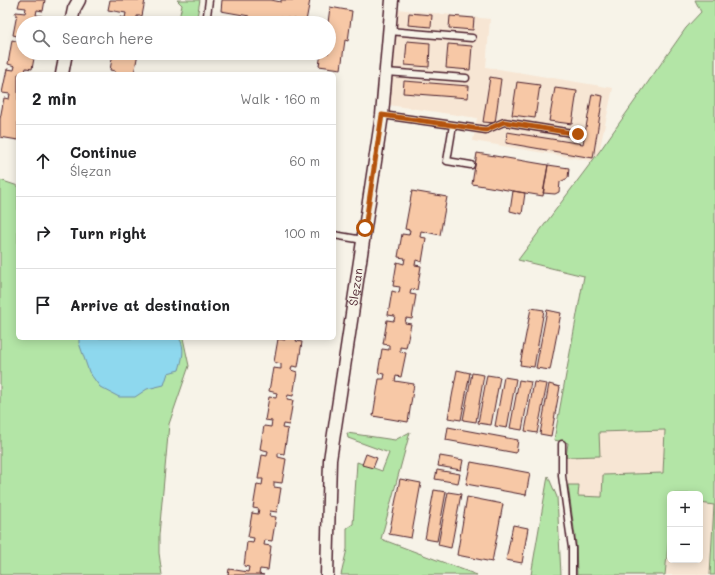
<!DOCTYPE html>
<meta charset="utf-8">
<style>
body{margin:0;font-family:Mali,sans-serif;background:#f2f2f2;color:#202124}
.controls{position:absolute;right:12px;bottom:12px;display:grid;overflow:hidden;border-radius:6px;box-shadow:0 2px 10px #0003}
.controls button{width:36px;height:36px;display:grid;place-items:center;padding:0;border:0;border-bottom:1px solid #e0e0e0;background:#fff;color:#202124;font:20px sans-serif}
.stop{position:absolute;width:12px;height:12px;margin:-9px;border:3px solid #b45309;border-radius:50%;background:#fff}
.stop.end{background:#b45309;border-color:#fff;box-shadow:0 1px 4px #0008}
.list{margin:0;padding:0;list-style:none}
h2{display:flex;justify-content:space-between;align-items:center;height:52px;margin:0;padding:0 16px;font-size:17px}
h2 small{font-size:13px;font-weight:400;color:#757577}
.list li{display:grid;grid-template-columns:26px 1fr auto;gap:12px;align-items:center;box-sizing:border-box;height:72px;padding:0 16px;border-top:1px solid #e0e0e0}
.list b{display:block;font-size:15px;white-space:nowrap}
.list p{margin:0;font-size:13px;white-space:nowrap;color:#757577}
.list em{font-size:13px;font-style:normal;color:#757577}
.icon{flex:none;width:22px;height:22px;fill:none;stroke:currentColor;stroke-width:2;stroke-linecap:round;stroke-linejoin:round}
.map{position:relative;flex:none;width:715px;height:575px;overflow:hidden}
.search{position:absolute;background:#fff;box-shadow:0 2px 10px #0003;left:16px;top:16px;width:320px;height:44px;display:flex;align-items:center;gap:10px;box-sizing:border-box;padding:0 14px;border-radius:22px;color:#757577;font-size:15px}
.panel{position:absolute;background:#fff;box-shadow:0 2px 10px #0003;left:16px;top:72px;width:320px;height:268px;border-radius:6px}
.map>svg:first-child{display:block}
</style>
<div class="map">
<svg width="715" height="575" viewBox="0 0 715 575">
<rect width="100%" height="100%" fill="#f7f3e8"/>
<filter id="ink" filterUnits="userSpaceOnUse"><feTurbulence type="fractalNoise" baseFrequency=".025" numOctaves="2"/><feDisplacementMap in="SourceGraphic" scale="8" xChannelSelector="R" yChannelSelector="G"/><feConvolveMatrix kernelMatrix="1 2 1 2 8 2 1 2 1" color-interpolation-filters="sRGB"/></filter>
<g filter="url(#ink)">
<path fill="#f7e6d4" d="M397,9L490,19L486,67L613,88L599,152L592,161L473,141L477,118L389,105Z
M665,430L663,473L603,475L602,497L578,496L579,485H568L566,457L599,456V432Z
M700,503L714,505L710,575H665L670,525V560H700Z"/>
<path fill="#b3e5a6" stroke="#7e8268" d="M177,0H200L196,23H178L182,5Z
M695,0H715V575H710L714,505L700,503V494H670V525L665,575H577L576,543L568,485H579L578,496L602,497L603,475L663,473L665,430L599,432L600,456L566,457L568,443L554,440L584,276L518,260L599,152L686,28L701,12Z
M0,180L18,186V338H183L189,366L169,424L159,535V553L162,575H0Z
M410,432L381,539L477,575H341L347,549V528L353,524L357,462L382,471L389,453L348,438L347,433L395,440Z
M548,476L557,497L561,575H531Z"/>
<path fill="#8ed8ee" stroke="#738ea0" d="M79,338H179C186,348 182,360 179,370L168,373L164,385L147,389L135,397H119L100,387L89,372L79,343Z"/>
<path fill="#f7c8a6" stroke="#4a1f2b" d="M20,0H45L43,11L37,10L36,15L42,16L41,23H23V53H35L32,69L26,68L25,72L31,74H18V140L0,137V119L4,98L9,99L10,94L2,93L7,69L14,70L15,66L8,64L12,40L20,42L21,37L13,35L17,14H15L16,12L25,13L26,8L18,7Z
M110,0H145L142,16H137V20L144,22V23H119L120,17L125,18L126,13L108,10Z
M222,0H271L281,2V0H310L306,21L279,17L278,23L248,19L249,16L221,11Z
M330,7L352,11L348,41L345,40L341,69L319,66L321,53H329V23H328Z
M409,13L432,15L431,27L408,25Z
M450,16L474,18L473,30L449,28Z
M407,41L430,43L429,67L405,65Z
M448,44L472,46L470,70L446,68Z
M113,53H138L134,74H115V71L110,70Z
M490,77L501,79L495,123L483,122Z
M404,81L469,86L468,98L403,93Z
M517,82L540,85L535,118L512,115Z
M555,88L577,91L572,124L549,121Z
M592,94L603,96L593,158L506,143L507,132L583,144Z
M477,153L548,165L543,196L472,184Z
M548,165L569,168L568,178L560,182L559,192L555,194L543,193Z
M412,191L447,197L440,235L421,231L420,237L426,238L422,262L416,260L415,265L421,266L417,290L411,289L410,294L416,295L412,319L406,318L405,323L411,324L406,348L400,347V352L406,353L401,377L396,376L395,381L414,384L408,422L373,416L379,379H384L385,374L378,373L382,349L389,350V345L383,344L387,320L394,321L395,316L388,315L392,291L399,293L400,287L393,286L397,262L404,264L405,258L398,257L402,234L409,235L410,230L405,229Z
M513,191L525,193L522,214L510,211Z
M531,308L544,310L534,367L520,365Z
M547,310L561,313L550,370L536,368Z
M285,338H297L296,341L302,342L298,367L292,366L291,370L297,372L293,396L288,395L287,399L293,400L289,425L283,424L282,428L288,429L284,454L278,453V457L286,459L282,483L274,482V487L281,488L277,512L270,511L269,516L276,517L272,541L265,540L264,545L271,546L268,570L260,569L259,574L264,575H228L229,569L248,572L249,567L244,566L247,542L253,543L254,538L248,537L252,513L258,514L259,509L253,508L257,484L262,485L263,479H258L262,455L267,456L268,451L260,449L264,426L271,427L272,421L265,420L269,397L276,398L277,393L269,391L273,368L281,369V364L274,362L278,339L285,340Z
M457,370L470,373L461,420L448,418Z
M472,373L484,375L476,422L463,420Z
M487,375L500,377L491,425L478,423Z
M504,377L516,379L507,428L495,426Z
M519,380L531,382L522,430L510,428Z
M534,382L547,384L537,433L525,431Z
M549,384L560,387L551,436L540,434Z
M448,427L518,440L516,453L446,440Z
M366,454L377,458L373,468L362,465Z
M440,456L463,460L461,470L438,466Z
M471,462L530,473L526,495L466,484Z
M437,470L460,474L458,483L435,479Z
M400,479L421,483L411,538L389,534Z
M434,490L446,492L437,541L425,539Z
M448,492L461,494L451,548L438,545Z
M467,497L503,504L492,562L457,555Z
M513,525L528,528L522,563L506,560Z"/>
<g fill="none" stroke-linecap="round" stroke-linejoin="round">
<g stroke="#4a1f2b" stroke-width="9">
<path id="service" d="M206,22L215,23
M206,23L209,0
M389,31L472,38
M386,72L466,78
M382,115L453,125L447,161L471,165
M453,125L486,130L504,122L578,134
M334,235L363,240
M562,444V476L572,548V575"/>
</g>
<g stroke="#4a1f2b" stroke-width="15">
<g id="minor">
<path d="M71,23L74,9L79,0"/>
<path d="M62,74L66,53"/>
<path id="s1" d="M327,575L330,460L382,115L392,0"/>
</g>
</g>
<use href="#service" stroke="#f7f3e8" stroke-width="6"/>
<use href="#minor" stroke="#f7f3e8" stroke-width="12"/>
</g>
</g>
<g fill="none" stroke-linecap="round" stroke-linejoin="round" filter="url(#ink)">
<path stroke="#b45309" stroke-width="5" d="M365,228L382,115L486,130L504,122L578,134"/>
</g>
<g text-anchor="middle" stroke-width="3.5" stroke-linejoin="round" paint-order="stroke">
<g font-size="12" fill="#4a1f2b" stroke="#f7f3e8">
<text dy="4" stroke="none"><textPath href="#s1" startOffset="290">Ślęzan</textPath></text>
</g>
</g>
</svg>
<div class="controls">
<button>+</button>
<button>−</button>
</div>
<div class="stop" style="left:365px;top:228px"></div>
<div class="stop end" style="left:578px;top:134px"></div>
<div class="search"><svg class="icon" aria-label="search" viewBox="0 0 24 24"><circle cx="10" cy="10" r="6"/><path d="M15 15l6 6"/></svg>Search here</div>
<section class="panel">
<h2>2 min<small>Walk · 160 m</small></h2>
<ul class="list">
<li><svg class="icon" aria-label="ahead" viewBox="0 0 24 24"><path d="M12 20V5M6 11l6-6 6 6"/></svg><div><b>Continue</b><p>Ślęzan</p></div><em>60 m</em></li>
<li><svg class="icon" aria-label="right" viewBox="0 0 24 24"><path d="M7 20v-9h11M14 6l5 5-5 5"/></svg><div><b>Turn right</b></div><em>100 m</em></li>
<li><svg class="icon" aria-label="arrive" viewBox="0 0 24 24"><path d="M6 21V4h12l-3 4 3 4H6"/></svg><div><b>Arrive at destination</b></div></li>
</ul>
</section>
</div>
